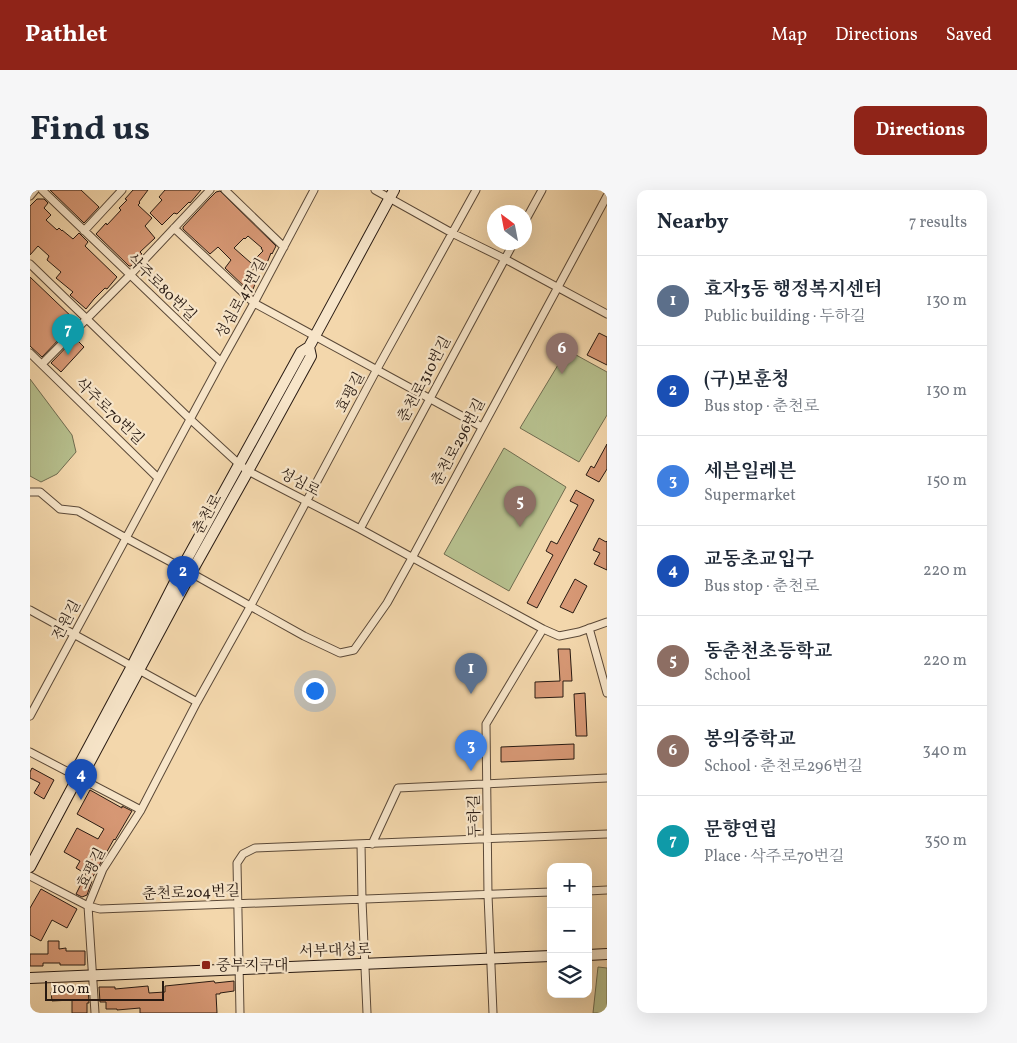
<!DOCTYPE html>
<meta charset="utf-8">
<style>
body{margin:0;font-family:Vollkorn,"Noto Serif KR",serif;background:#f6f6f7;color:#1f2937}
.controls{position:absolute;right:15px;bottom:15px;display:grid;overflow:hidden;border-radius:10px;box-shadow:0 5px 20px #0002}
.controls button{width:45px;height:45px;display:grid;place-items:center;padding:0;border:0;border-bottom:1px solid #e0e1e3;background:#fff;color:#1f2937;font:25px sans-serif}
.compass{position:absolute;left:457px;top:15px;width:45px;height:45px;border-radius:50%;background:#fff;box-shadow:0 5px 20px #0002;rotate:328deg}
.scale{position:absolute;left:15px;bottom:12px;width:119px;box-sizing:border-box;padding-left:5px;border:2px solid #281a12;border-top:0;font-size:14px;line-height:18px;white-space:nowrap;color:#281a12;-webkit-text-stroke:4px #f7e5c9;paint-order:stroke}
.you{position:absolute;left:284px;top:500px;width:18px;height:18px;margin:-12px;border:4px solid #fff;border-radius:50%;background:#1a73e8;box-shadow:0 0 0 8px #1a73e833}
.badge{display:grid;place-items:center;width:32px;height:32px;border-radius:50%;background:#8f2418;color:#fff;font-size:16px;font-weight:700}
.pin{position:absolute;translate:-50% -41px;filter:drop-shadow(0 1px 2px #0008)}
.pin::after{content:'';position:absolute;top:26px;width:18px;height:15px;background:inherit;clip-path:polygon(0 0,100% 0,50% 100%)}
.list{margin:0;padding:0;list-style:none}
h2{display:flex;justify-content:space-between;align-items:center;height:65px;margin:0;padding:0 20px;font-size:21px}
h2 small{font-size:16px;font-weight:400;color:#747a83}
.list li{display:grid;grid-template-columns:32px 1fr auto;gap:15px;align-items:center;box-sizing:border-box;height:90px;padding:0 20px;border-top:1px solid #e0e1e3}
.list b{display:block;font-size:19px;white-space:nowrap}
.list p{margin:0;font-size:16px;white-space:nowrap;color:#747a83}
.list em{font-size:16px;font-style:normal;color:#747a83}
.icon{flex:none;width:28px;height:28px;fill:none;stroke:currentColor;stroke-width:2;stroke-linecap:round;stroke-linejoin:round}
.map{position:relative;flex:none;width:577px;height:823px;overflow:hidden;border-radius:10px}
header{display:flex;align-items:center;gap:30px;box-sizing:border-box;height:70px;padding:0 25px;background:#8f2418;color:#fff}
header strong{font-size:24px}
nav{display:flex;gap:28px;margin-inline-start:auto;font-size:18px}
.intro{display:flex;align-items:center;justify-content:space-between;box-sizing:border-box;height:120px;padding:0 30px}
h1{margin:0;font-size:35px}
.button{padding:12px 22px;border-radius:10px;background:#8f2418;color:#fff;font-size:18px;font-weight:700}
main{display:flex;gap:30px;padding:0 30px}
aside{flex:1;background:#fff;border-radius:10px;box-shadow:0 5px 20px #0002}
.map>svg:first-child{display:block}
</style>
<header>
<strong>Pathlet</strong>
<nav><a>Map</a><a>Directions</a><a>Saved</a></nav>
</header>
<div class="intro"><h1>Find us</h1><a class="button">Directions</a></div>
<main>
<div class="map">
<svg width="577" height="823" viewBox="0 0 577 823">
<rect width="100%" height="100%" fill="#f3d7ac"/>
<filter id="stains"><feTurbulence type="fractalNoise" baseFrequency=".004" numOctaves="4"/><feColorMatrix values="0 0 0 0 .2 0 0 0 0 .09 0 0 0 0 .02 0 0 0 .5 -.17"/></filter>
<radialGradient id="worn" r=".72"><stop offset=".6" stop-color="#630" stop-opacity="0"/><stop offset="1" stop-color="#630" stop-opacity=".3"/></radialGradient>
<path fill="#b6bf8d" stroke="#6f6c50" d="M537,160L577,182V225L549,272L490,238Z
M0,189L42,245L46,262L27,284L11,292L0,286Z
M474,258L536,297L479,401L414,364Z
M568,777L577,778V823H563Z"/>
<path fill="#d79875" stroke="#281a12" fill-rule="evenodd" d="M20,0H51L69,17L54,33Z
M103,0H118L109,12L110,13L108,15L122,28L115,36L125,48L110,62L112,64L101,76H99L66,44L76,33L77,35L91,20L89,18L97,10L95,9Z
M135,0H171L160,13L159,12L147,24L144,23L132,35L120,23L132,10L129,7Z
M190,1L246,56L242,64L241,63L235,78L229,73L217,86L225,94L222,102H220L195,78L201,70L188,57L180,64L153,39V37L179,9L186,2ZM218,46L232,58H231L233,61L221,73L204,58L214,48L215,49Z
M7,9H14L18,13L14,18L21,25L16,30L27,40L29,38L32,41V40L43,49L49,43L58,52L55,56L87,87L77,99L75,98L64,109L56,119L40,105L43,102L26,88L31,82L17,70L19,66L8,56L0,65V16Z
M0,87L45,130L33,143L34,144L12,167L0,156Z
M569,143L577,147V175L557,165Z
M45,148L54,157L31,182L21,173Z
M577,254V279L569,292L556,285L561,276L564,278Z
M546,300L564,310L507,418L497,413L523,365L516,361L521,351L527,354L548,315L540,311Z
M569,348L576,352L577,351V380L564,374L570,363L563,360Z
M545,389L557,396L543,423L530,417Z
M528,459H540L542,491H533V507L505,508V492L530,491Z
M555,503L557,546H546L544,504Z
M544,554V569L471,572V557Z
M2,578L24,590L14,609L4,603L10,593L0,588V582Z
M60,600L92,618V616L102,621L85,650L84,649L61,690L62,691L57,705L52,707L46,704L56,684L46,678L50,671L34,662L47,638L68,649L74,639L47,624Z
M11,699L47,719L37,738L22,730L11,751L0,745V718Z
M18,751H29V759L36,758V761H55V775H30V773H13V776H0V764H18Z
M184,791L185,793L204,791V801L190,803V804H186L187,823H110V818L87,820V819H76V812H70L69,797H85V799L118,796L119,803L135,802V796Z
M58,799L59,813H57V823H42V810L22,811L21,802Z"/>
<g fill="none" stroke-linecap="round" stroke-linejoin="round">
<g stroke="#5b4938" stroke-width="9">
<path id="street" d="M12,0L191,172
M195,0L254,57
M345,0L422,43L475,69L577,124
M0,6L5,0
M494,33L512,0
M144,38L224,113L452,237
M54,41L92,0
M0,74L160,229L209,274L218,281L330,339L513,439L529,446L549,442L577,432
M0,163L128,288
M12,174L100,85L180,0
M0,302H10L30,319L48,321L96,348L152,378
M330,339L484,52
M161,383L274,446L310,463L324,460L357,413L382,368L577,6
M0,420L167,512
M559,438L577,503
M0,526L191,172L224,113L284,0
M0,562L111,620
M331,654L332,710L337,823
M342,654L368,598L577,588
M0,686L58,716L70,719L521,702
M558,701L577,700
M65,823L58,716L73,679L111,620L167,512L220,417L347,179L446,0
M210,823L207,673L213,664L225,658L577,644
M463,823L458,705L456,534L513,439"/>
</g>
<g stroke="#281a12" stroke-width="12">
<path id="secondary" d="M50,583L49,575L102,476L152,378L271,162L279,157L364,0
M0,677L50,583L56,579L161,383L218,281L281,166L279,157
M558,765L577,764
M0,788L521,766"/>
</g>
<use href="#street" stroke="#f7e5c9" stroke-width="7"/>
<use href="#secondary" stroke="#f7e5c9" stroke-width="10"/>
</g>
<rect fill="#8f2418" stroke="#f7e5c9" stroke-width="2" x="171" y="770" width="10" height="10" rx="2.5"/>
<g text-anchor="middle" stroke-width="4.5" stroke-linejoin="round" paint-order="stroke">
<g font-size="15" fill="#281a12" stroke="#f7e5c9">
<text transform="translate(132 97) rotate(44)" y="5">삭주로80번길</text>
<text transform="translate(211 108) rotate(-61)" y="5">성심로47번길</text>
<text transform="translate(394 189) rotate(-62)" y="5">춘천로310번길</text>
<text transform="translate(320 202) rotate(-62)" y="5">효평길</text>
<text transform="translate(80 221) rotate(44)" y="5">삭주로70번길</text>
<text transform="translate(428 252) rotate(-62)" y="5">춘천로296번길</text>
<text transform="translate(270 292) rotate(28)" y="5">성심로</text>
<text transform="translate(177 324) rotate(-61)" y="5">춘천로</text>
<text transform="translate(36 430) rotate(-62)" y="5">전원길</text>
<text transform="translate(444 626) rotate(-91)" y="5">두하길</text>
<text transform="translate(61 678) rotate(-63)" y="5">효평길</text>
<text transform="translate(161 702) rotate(-2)" y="5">춘천로204번길</text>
<text transform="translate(305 760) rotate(-2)" y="5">서부대성로</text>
</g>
<g font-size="15" fill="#281a12" stroke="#f7e5c9" text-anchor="start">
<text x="186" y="780">중부지구대</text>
</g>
</g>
<rect width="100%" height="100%" filter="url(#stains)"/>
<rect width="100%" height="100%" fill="url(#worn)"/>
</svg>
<div class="controls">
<button>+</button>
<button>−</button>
<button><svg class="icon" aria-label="layers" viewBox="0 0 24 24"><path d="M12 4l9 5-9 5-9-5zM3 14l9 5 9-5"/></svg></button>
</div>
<svg class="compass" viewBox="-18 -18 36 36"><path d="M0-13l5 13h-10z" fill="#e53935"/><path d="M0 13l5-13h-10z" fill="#747a83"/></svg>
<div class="scale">100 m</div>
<div class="you"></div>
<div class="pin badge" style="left:441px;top:504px;background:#5c6f8a">1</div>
<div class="pin badge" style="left:153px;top:407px;background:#1a4fb4">2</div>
<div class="pin badge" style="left:441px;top:581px;background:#3f7fe0">3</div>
<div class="pin badge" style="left:51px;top:610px;background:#1a4fb4">4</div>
<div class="pin badge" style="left:490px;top:337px;background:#8d6e63">5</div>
<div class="pin badge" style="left:532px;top:184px;background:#8d6e63">6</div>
<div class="pin badge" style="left:38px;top:165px;background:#0f9aa8">7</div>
</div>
<aside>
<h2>Nearby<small>7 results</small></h2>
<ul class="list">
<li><span class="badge" style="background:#5c6f8a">1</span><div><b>효자3동 행정복지센터</b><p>Public building · 두하길</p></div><em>130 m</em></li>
<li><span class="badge" style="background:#1a4fb4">2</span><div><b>(구)보훈청</b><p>Bus stop · 춘천로</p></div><em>130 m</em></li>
<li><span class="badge" style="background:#3f7fe0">3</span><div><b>세븐일레븐</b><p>Supermarket</p></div><em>150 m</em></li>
<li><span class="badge" style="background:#1a4fb4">4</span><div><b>교동초교입구</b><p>Bus stop · 춘천로</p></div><em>220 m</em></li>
<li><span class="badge" style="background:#8d6e63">5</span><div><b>동춘천초등학교</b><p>School</p></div><em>220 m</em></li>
<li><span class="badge" style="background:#8d6e63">6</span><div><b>봉의중학교</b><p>School · 춘천로296번길</p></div><em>340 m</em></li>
<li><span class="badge" style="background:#0f9aa8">7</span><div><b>문향연립</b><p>Place · 삭주로70번길</p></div><em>350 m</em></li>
</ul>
</aside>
</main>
